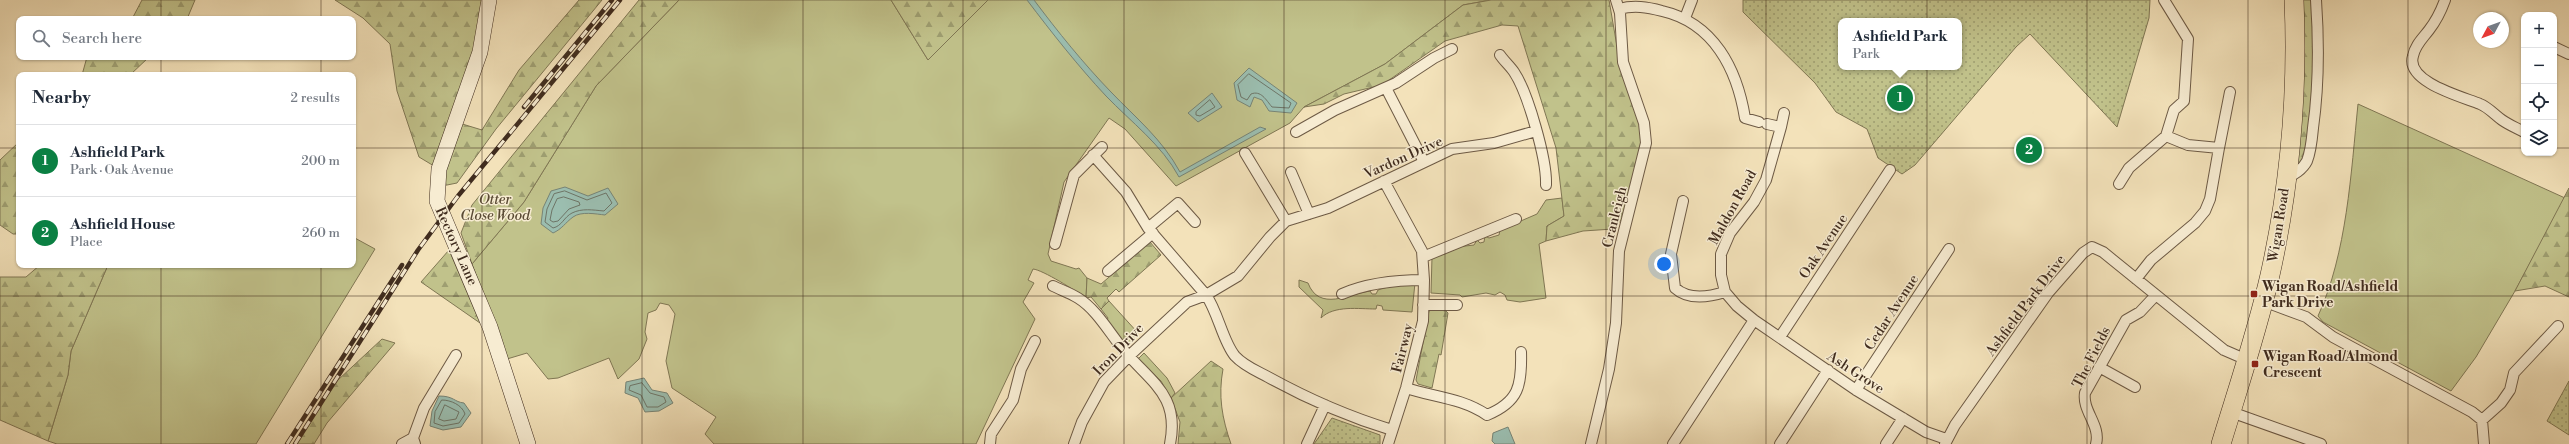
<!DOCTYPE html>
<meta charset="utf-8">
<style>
body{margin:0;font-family:"Libre Bodoni",serif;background:#f6f6f7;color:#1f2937}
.controls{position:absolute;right:12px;top:12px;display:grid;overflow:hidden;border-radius:8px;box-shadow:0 1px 3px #0004}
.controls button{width:36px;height:36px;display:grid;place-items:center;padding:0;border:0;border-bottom:1px solid #e0e1e3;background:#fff;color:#1f2937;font:20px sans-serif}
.compass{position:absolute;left:2473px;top:12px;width:36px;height:36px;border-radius:50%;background:#fff;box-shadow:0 1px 3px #0004;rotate:229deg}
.you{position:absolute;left:1664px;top:264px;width:14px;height:14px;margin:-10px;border:3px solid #fff;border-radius:50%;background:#1a73e8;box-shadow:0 0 0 6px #1a73e833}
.badge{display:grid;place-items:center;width:26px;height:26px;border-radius:50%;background:#0b8043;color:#fff;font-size:13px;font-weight:700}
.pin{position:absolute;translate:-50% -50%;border:2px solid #fff;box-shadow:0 1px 4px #0006}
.popup{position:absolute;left:1838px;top:18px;width:124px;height:52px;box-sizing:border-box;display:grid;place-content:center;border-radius:8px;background:#fff;filter:drop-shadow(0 1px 3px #0005);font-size:13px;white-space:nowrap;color:#747a83}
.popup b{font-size:15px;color:#1f2937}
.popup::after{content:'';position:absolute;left:50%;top:100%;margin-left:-8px;border:8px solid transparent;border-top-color:#fff}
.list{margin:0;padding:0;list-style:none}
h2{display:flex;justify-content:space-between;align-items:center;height:52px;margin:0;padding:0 16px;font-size:17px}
h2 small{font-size:13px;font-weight:400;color:#747a83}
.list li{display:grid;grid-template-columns:26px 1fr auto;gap:12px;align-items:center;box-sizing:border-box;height:72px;padding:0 16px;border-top:1px solid #e0e1e3}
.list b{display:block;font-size:15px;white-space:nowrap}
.list p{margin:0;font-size:13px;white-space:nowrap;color:#747a83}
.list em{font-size:13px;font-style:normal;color:#747a83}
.icon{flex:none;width:22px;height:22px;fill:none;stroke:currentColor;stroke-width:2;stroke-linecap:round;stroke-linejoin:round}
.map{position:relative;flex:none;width:2569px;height:444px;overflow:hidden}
.search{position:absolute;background:#fff;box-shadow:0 1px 3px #0004;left:16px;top:16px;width:340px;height:44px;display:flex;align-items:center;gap:10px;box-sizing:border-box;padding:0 14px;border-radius:8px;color:#747a83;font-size:15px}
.panel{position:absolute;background:#fff;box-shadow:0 1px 3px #0004;left:16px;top:72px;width:340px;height:196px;border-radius:8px}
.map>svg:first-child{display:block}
</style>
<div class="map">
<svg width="2569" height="444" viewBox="0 0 2569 444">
<defs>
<pattern id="forest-firs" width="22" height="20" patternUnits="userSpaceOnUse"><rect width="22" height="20" fill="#c1c28b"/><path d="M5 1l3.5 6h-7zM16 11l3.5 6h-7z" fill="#9e9e71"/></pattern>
<pattern id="park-dots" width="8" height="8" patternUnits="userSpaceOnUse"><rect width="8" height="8" fill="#c1c28b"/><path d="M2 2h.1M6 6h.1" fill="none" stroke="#9e9e71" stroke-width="1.8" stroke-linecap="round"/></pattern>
</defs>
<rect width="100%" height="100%" fill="#f3e2ba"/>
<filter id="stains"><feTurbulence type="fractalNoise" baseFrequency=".005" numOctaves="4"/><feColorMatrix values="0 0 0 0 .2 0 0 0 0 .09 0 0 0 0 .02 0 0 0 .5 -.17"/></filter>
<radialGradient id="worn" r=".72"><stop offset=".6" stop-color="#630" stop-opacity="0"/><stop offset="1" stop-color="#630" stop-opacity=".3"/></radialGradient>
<path fill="#c1c28b" stroke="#807754" d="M679,0H891L928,60L988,0H1491L1463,5L1385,64L1304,107L1290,123L1176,186L1125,129L1109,118L1064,182L1048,254L1051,261L1076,269L1079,268L1087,278L1086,298C1076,291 1043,270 1033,269L1028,280L1034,283L1023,302L1035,319L976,444H714L705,434L716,417L672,388L666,361L675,314L669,305L660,303L656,310L648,313L645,332L647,339L639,359L618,379L609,358L558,378L548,379L527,353L507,359L472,264L524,202L596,86Z
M2358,104L2565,198L2515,291L2476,357L2451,391L2323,322L2318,316C2347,253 2351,173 2358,104Z
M1562,198L1564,216L1547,226L1546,241L1539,244L1546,298L1520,302L1507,300L1505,295L1500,292L1495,295L1486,293L1462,297L1460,295L1431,293L1432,257L1457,247L1474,245L1477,240L1480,243L1484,242L1485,236L1489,238L1499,235L1500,230L1537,214L1546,200Z
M353,237L375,249L256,444H57L48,441L68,375L71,351L108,265H353Z
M1299,280L1308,283C1319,312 1349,294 1370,291L1372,294H1376L1378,290L1401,283H1415L1412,312L1383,310L1382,306L1377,305L1376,309C1359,309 1334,305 1321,318L1323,310L1299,287Z
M1109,301L1138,333L1127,347L1106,322L1108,318L1101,309Z
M1144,353L1167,378L1175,393L1171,398L1161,381L1138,359Z"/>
<path fill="url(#forest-firs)" stroke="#807754" d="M142,0H195L187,19H132Z
M335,0H489L439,169L419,157L397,91L390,44L363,18Z
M579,0H602L496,129L457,183L442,186L459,123L482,130L519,70Z
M639,0H679L596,86L524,202L472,264L461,233L472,205Z
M891,0H988L928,60Z
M1491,0H1609L1620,64L1641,128L1642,146L1624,217L1613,229L1583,231L1546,241L1547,226L1564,216L1556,148L1518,26L1502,25L1445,41L1382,85L1344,94L1324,104L1304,107L1385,64L1463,5Z
M2294,0H2316L2311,146L2293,176Z
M87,57H149L130,75H82Z
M19,142V234H13L0,225V160Z
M2569,188V297L2545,286L2515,291Z
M1150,242L1161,255L1119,292L1116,289L1107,298L1109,301L1101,309L1091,297L1086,298L1087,278L1101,284Z
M449,250L480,323L421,282Z
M40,265H108L71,351L68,375L48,441L0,420V277H26Z
M1433,309L1446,311L1448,313L1441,355L1439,354L1432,388L1418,384L1416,380L1429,311Z
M382,339L395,343L327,423L314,444H295L338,380Z
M1211,361L1223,369C1218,396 1222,418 1231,444H1178L1180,422L1171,398Z"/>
<path fill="url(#park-dots)" stroke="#807754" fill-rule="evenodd" d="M1743,0H2150L2149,18L2117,127L2030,34L2016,47L1915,165L1902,174L1878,158L1867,129L1836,112L1815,83L1743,12ZM1841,21H1959V67H1841Z
M2569,381V435L2547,421Z
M1332,418L1380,435V444H1314Z"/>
<path fill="#9bbeb0" stroke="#778476" d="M1027,0H1034C1058,32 1083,63 1111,92C1136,118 1162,139 1180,172L1260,127L1266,129L1179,177C1162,145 1131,122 1106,96C1078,66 1052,33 1027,0Z
M1249,68L1297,103L1291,113L1269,111L1262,100L1254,97L1250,107L1237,100L1234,83Z
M1212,93L1222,107L1198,122L1188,113Z
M565,187L588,196L608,188L618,204L605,215C596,214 581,211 573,217C565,223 562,229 553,233L541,224L543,208L551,191Z
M644,378L652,390L667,393L673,403L659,411L645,412L638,398L625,393L626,382Z
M439,396C454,396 454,402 464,403L471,413L461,427L443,430L430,426L432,411Z
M1508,427L1515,444H1495L1492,441L1493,433Z"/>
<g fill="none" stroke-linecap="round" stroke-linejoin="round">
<path stroke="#6e7567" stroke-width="1" d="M1249,74L1291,103L1289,108L1272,107C1266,100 1261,90 1251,94L1247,100L1241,97L1238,85Z
M1210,100L1215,107L1200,116L1196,115V112Z
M565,191L587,200L606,193L612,203L604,211C593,210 582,208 572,213C564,217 562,226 553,228L545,222L547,209L554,194Z
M564,197L579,202L580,205L569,209L558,221L553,222L550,220L552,210L557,199Z
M642,383L650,393L664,397L666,402L658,407H647L641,395L629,390L630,386Z
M442,400C451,400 462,405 465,414L459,423L443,426L434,423L435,412Z
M445,405L459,412L456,419L444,421L439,419Z"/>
<g stroke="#6d5a45" stroke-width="12">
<path id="street" d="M2445,0C2441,11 2436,21 2429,30C2423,38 2415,45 2413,56C2405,82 2463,97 2480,104C2488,107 2495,115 2502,120C2509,125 2517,128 2524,132
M1619,9C1634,5 1647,7 1662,11C1714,23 1737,69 1745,118L1759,122
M1685,18L1692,0
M2554,47L2569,54
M1500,55C1504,61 1510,66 1514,72C1528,93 1547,160 1546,185
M1386,88L1424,162
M1767,124L1781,127L1766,180L1754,202L1730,233L1721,254V275L1725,292L1737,306L1754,320L1856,390L1926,432L1946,439
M1781,127L1784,113
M1296,132L1335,110L1396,83L1434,58L1452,49
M2219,148L2230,92
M1245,153L1286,221
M1093,155L1126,192L1148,228L1206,295C1218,312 1223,342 1235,356C1244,366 1257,371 1268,377C1308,399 1349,417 1392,430
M1291,172L1309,214
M2286,178C2293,176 2303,169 2307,161C2311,151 2312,139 2313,128C2319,85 2319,43 2316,0
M1384,181L1422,251L1424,280L1423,321L1406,388L1388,444
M2119,184L2129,168L2166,136
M1683,201L1671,254L1675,288C1688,300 1709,297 1725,292
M1148,228L1178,203L1195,222
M1055,244L1074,175L1102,147
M1423,257L1516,219
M1108,271L1153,233
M2136,279L2151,260L2195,223L2205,211L2210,199L2219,148L2188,145L2166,136L2174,110L2184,101L2188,39L2164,0
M1053,286C1061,290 1070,293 1078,298C1099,311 1112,338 1128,355C1155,385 1179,398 1170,444
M1342,294C1367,283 1398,280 1424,280
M2263,301L2306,317L2333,337L2472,412L2482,420L2484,444
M1423,305H1457
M1780,337L1890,170
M2099,367L2135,387
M1406,388C1434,397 1462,398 1487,415C1519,402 1522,385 1521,352
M1856,390L1949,249
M2231,412L2321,444
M2482,420L2501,403L2510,390L2514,373L2558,326
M402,444L413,438
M415,444L413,438L424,408L456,355
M990,444L991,434L1013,400L1021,369L1035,341
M1074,444L1082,422L1104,382L1129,356L1187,302L1206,295L1238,276L1270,237L1286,221L1328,208L1452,149L1494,143L1536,131
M1307,444L1325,405
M1591,444L1609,369L1616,323L1619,251L1646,143L1644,123L1623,62L1620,13L1616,0
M1673,444L1754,320
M1780,444L1828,370
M1886,444L1903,418
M1945,444L1955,425L2048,293L2083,253L2092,247L2103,252L2224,350L2247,360
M2096,444C2101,425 2082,411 2085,393L2126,320L2140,312L2155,296"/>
</g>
<g stroke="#402c1e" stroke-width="16">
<path id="secondary" d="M489,0L480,52L439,169L437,201L490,327L528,444"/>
</g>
<g stroke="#402c1e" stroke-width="20">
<path id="highway" d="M2221,444C2238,388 2257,332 2270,275C2290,185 2298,92 2294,0"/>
</g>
<use href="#street" stroke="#f7ecd2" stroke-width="10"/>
<use href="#secondary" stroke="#f7ecd2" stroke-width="15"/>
<use href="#highway" stroke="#f3e2ba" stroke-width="19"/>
<g stroke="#402c1e" stroke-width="4.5">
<path id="rail" d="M524,107L612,0
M287,444L402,265
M295,444L418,250L458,196L620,0"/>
</g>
<use href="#rail" stroke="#f7ecd2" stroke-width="3" stroke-dasharray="9" stroke-linecap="butt"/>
</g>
<path fill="none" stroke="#402c1e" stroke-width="1" stroke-opacity="0.55" d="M161,0V19M321,0V19M482,0V444M642,0V444M803,0V444M963,0V444M1124,0V444M1284,0V444M1445,0V444M1606,0V444M1766,0V444M1927,0V444M2087,0V444M2248,0V444M2408,0V444M161,57V75M321,57V75M0,148H19M353,148H2524M2554,148H2569M161,265V444M321,265V444M0,296H2569"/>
<g fill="#8f2418" stroke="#f7ecd2" stroke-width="1.5">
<rect x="2250" y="290" width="8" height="8" rx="2"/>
<rect x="2251" y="360" width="8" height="8" rx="2"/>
</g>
<g text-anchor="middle" stroke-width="3" stroke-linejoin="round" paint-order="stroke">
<g font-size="14" fill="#402c1e" stroke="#f7ecd2">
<text transform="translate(1403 157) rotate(-24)" y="5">Vardon Drive</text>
<text transform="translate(1732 207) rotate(-61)" y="5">Maldon Road</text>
<text transform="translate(1614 217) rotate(-76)" y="5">Cranleigh</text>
<text transform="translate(2278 225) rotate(-81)" y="5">Wigan Road</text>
<text transform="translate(457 246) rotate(66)" y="5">Rectory Lane</text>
<text transform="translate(1823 246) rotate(-56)" y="5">Oak Avenue</text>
<text transform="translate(2025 305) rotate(-53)" y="5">Ashfield Park Drive</text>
<text transform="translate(1891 312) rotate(-57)" y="5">Cedar Avenue</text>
<text transform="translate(1402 348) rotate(-76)" y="5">Fairway</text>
<text transform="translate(1118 349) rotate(-46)" y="5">Iron Drive</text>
<text transform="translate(2091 357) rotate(-63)" y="5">The Fields</text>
<text transform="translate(1856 372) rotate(33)" y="5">Ash Grove</text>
</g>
<g font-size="14" font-style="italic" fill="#5a4a34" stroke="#f7ecd2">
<text x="495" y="204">Otter<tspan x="495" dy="16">Close Wood</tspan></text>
</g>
<g font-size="14" font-weight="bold" fill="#402c1e" stroke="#f7ecd2" text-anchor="start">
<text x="2262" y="291">Wigan Road/Ashfield<tspan x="2262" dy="16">Park Drive</tspan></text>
<text x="2263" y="361">Wigan Road/Almond<tspan x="2263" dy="16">Crescent</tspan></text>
</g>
</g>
<rect width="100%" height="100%" filter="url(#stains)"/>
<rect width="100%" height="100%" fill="url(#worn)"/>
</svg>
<div class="controls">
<button>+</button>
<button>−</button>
<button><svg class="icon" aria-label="locate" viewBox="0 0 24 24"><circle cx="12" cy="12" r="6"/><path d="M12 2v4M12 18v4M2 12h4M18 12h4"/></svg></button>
<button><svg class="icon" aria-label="layers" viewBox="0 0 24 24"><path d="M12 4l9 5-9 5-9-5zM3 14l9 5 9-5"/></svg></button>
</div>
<svg class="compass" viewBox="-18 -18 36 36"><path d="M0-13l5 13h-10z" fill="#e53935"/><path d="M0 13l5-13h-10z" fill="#747a83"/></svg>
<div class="you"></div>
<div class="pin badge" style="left:1900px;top:98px">1</div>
<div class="popup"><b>Ashfield Park</b>Park</div>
<div class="pin badge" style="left:2029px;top:150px">2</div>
<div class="search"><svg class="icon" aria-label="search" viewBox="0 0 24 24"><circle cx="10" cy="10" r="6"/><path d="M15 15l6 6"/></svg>Search here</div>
<section class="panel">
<h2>Nearby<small>2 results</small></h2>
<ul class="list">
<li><span class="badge">1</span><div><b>Ashfield Park</b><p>Park · Oak Avenue</p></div><em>200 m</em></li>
<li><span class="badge">2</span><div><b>Ashfield House</b><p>Place</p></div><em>260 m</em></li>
</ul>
</section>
</div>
